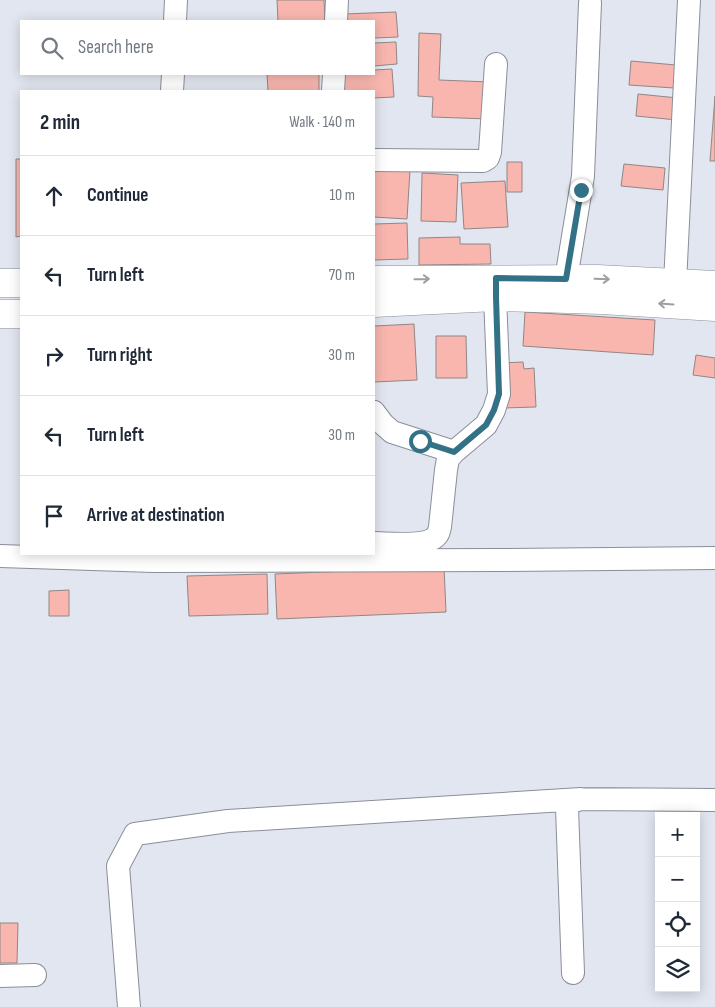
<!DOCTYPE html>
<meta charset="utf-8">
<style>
body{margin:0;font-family:"Sofia Sans Condensed",sans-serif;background:#f2f2f3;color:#1f2937}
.controls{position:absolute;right:15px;bottom:15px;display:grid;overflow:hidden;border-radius:0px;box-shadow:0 2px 12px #0003}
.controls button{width:45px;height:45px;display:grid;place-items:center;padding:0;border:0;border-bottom:1px solid #e0e1e3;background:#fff;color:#1f2937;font:25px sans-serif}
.stop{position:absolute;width:15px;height:15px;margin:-11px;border:4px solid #327186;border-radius:50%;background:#fff}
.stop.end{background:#327186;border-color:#fff;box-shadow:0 1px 5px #0008}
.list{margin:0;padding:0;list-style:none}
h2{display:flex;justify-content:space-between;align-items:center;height:65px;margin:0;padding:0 20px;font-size:21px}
h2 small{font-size:16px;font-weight:400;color:#747a83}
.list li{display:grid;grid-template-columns:32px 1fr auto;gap:15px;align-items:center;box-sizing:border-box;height:80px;padding:0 20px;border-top:1px solid #e0e1e3}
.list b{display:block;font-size:19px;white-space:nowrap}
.list em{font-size:16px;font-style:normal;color:#747a83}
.icon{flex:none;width:28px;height:28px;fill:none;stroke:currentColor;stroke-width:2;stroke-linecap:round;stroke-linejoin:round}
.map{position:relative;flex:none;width:715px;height:1007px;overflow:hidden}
.search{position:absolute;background:#fff;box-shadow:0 2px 12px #0003;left:20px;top:20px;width:355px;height:55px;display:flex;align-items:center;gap:12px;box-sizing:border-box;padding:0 18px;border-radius:0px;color:#747a83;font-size:19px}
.panel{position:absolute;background:#fff;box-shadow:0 2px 12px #0003;left:20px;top:90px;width:355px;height:465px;border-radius:0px}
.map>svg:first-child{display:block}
</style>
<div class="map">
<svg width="715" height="1007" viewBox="0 0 715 1007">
<rect width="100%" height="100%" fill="#e2e6f0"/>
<path fill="#f8b6af" stroke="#928685" d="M277,0H324L325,21H278Z
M396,12L398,37L374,38V21H345L344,14Z
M419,33L441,34L439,80L490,82L489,119L432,117L433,97L418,96Z
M396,42L397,64L374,66V43Z
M631,61L676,65L674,88L629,85Z
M392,69L394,97L374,98V91H344L343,74H374V70Z
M267,74H319V91H268Z
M638,94L678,98L677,120L636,116Z
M715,96V161H710Z
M16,159H21V236L16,237Z
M507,162H522V192H507Z
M624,164L665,168L663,190L621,186Z
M374,168L410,170L407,219L374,217Z
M422,173L458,175L456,222L421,221Z
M505,181L508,227L464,229L461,183Z
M407,223L408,259L374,260V224Z
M460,237V244H490L491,264L419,265V238Z
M525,312L655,320L653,355L523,346Z
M414,324L417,380L374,382V326Z
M436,336H466L467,378H436Z
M696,355L715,358V378L693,375Z
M523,362L524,369L534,368L536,407L503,408L501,363Z
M444,567L446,612L277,619L275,574Z
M267,574L268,614L189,616L187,576Z
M69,590V616H49V591Z
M0,923H18L17,963H0Z"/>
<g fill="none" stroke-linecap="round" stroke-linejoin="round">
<g stroke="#8a8e97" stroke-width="24">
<path id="minor" d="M175,21L176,0
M336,21L337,0
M172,91L173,74
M333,91L334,74
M374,160L483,161L488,158L490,152L496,64
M566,279L583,176L590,3
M675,283L689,0
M374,412L383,424L392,432L454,452
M374,543C389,543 428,548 437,535C439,533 439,530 440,527L446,470L448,459L454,452L486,425L494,410L499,394L495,297L496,280
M0,556L154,561L498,560L715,558
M573,973L567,808L571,802L581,799L715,800
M0,976L35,975
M129,1007L118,866L135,834L228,821L581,799"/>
</g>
<g stroke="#8a8e97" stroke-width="29">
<path id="major" d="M374,280L597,279L715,285
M0,283H21
M374,303L495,297L602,300L715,307
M0,314H21"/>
</g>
<use href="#minor" stroke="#fff" stroke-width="22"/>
<use href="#major" stroke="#fff" stroke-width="28"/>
</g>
<defs><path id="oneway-shaft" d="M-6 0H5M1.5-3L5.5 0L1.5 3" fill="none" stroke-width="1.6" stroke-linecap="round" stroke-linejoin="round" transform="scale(1.25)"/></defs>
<g stroke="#9e9fa1">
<use href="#oneway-shaft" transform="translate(422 279) rotate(-1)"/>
<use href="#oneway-shaft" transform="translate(602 279) rotate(2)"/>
<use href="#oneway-shaft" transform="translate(666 304) rotate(-176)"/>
</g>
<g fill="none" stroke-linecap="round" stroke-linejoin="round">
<path stroke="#327186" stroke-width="6" d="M420,441L454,452L486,425L494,410L499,394L496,297V278L566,279L581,190"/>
</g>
</svg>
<div class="controls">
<button>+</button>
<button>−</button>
<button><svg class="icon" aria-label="locate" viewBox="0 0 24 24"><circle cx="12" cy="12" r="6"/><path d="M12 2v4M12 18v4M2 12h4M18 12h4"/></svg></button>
<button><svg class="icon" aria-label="layers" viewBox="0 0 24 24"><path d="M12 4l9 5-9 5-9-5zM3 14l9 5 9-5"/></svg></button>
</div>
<div class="stop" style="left:420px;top:441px"></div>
<div class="stop end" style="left:581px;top:190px"></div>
<div class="search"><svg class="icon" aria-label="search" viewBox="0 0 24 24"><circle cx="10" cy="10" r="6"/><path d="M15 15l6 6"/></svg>Search here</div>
<section class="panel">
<h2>2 min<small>Walk · 140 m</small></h2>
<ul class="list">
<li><svg class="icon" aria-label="ahead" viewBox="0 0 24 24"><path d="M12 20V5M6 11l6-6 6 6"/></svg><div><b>Continue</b></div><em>10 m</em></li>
<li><svg class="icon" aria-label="left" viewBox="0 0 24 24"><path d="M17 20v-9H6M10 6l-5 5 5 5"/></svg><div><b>Turn left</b></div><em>70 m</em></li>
<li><svg class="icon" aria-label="right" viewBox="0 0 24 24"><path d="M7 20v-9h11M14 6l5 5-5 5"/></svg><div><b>Turn right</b></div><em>30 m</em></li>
<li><svg class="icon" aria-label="left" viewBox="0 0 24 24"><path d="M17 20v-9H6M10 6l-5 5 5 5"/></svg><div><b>Turn left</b></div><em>30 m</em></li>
<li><svg class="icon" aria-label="arrive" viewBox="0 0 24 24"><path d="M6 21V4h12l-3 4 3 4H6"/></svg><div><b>Arrive at destination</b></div></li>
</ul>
</section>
</div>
